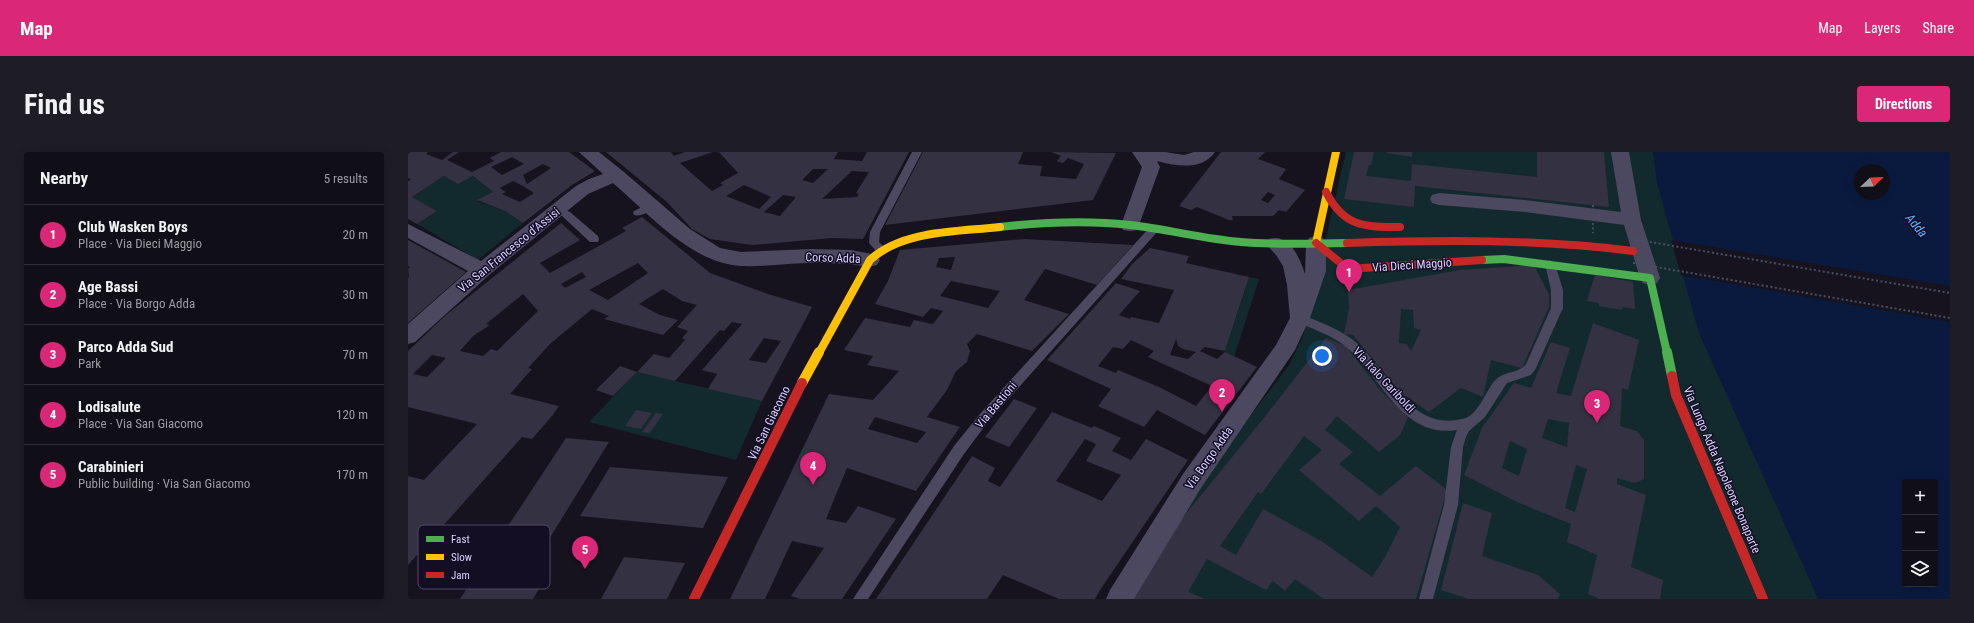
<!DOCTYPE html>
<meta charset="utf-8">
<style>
body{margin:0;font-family:"Roboto Condensed",sans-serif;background:#1e1c24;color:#f1f3f6}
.controls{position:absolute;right:12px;bottom:12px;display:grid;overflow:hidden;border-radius:4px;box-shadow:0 2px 10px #0003}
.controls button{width:36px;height:36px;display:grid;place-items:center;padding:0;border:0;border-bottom:1px solid #302e36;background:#100e17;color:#f1f3f6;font:20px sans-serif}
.compass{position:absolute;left:1446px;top:12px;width:36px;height:36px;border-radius:50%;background:#100e17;box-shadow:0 2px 10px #0003;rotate:67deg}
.you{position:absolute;left:914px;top:204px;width:14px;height:14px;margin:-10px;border:3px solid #fff;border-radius:50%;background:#1a73e8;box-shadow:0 0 0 6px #1a73e833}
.badge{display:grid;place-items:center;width:26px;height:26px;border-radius:50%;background:#db2777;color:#fff;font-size:13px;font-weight:700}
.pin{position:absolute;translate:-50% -33px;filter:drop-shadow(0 1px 2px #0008)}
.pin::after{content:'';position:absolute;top:21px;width:14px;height:12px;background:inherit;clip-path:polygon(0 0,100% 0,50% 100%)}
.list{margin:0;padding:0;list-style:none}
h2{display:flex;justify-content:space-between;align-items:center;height:52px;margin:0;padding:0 16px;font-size:17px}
h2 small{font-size:13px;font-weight:400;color:#9c9ca1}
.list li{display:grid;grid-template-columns:26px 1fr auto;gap:12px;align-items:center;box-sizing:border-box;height:60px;padding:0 16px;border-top:1px solid #302e36}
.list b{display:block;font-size:15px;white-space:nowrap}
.list p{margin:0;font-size:13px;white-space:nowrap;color:#9c9ca1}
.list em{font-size:13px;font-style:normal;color:#9c9ca1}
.icon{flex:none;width:22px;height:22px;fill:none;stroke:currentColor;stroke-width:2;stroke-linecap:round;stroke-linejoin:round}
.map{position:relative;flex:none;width:1542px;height:447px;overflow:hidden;border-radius:4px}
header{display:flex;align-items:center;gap:24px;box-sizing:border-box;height:56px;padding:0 20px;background:#db2777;color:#fff}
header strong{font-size:19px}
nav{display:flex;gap:22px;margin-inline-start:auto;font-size:14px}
.intro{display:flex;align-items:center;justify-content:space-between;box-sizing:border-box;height:96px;padding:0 24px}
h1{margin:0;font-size:28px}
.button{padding:10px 18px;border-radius:4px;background:#db2777;color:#fff;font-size:14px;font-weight:700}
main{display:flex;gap:24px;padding:0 24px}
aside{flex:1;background:#100e17;border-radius:4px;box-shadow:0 2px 10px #0003}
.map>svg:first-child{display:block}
</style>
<header>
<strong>Map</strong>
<nav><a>Map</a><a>Layers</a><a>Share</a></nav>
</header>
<div class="intro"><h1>Find us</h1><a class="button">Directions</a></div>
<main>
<aside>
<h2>Nearby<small>5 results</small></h2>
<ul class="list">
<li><span class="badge">1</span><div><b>Club Wasken Boys</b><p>Place · Via Dieci Maggio</p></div><em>20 m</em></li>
<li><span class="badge">2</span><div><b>Age Bassi</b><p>Place · Via Borgo Adda</p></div><em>30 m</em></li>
<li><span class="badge">3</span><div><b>Parco Adda Sud</b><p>Park</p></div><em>70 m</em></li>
<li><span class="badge">4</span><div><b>Lodisalute</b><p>Place · Via San Giacomo</p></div><em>120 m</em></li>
<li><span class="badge">5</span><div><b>Carabinieri</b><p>Public building · Via San Giacomo</p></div><em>170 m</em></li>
</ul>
</aside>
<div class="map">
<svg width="1542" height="447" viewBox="0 0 1542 447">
<rect width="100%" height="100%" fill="#16131f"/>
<path fill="#122a2d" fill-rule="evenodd" d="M938,0H1542V447H720L788,336L881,213L895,185ZM1452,18H1476V42H1452ZM1497,330H1527V432H1497Z
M36,24L50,32L65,24L85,40L69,49L97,59L115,71L70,108L9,72L29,59L4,45Z
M841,125L851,127L826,205L817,200Z
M229,220L354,249L328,308L181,270Z"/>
<path fill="#0a1a3f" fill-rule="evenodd" d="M1245,0H1542V447H1410L1291,181L1249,31ZM1452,18H1476V42H1452ZM1497,330H1527V432H1497Z"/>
<path fill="#16131f" d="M1263,88L1542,134V170L1273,123Z"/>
<path fill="#343142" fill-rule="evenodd" d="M0,0H20L18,2L34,8L45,0H51L39,8L64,20L86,9L82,6L93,0H161L187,19L164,33L115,71L97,59L69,48L85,40L65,24L50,32L36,24L4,45L29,59L9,72L0,67V29L3,28L0,26ZM104,5L116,12L94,23L83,15ZM135,12L143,16L119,32L115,23ZM105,29L115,34L126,41L112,50L94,42L98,40L92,36Z
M198,0H263L266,4L277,0H305L272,11L304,39L315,33L312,31L330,21L311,0H430L426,7L454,9L459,0H501L455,87L424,86L344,93L302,87L284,77L259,50ZM405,17H420L405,31L394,28ZM444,19L461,20L448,41L451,42L449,45L414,47ZM336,33L343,36L363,45L351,57L318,44ZM375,43L388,45L372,64L356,60Z
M515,0H615L610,12L634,14L632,24L668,27L676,12L660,6L655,11L649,9L653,4L643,0L708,1L685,48L477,73Z
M813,0H857L850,7L878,17L871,27L897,38L878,60L871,58L865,64H824L825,68H821L789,55L783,58L771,54ZM860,40L867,43L860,51L853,48Z
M946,0H966L963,13H961L958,24L1003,29L1004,12L1129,25V0H1196L1201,55L1007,34L1006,55L936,47Z
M979,0H1004V5L979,1Z
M234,65L302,121L360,142L404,155L354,249L300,237L309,222L294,218L334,172L324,170L316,179L312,178L267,229L229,220L246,202L261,206L277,188L274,186L280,179L269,175L289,153L274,149L255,137L231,152L252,163L270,168L255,183L196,167L201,164L184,157L143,191L120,216L124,217L102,242L151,254L144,264L124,287L114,285L0,413V324L16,328L69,272L0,255V199L38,163L153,71L172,88L132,111L142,121L218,79L214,76ZM230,111L240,121L200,148L181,138ZM174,120L178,125L157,136L153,132ZM115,142L130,159L89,199L83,197L75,204L52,199L65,184L82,173L78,172ZM356,186L373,189L358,211L341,208ZM24,203L38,206L19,225L5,222Z
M616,87L725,93L689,133L637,117L616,148L661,162L624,199L569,182L559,192L562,199L559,210L548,219L539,238L519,265L552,275L508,339L439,316L418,367L438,371L450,354L488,367L434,447H392L383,444L416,396L384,389L357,447H322L421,242L465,248L491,219L459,213L465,204L436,198L457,166L502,175L506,168L525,172L535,159L523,156L515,165L467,152L480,129L492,98ZM547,105L543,118L528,115L531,106ZM543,129L592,139L580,156L532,144ZM467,265L518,280L509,291L460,277Z
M0,88L58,120L0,171V126L1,125L0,117L2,115L0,114Z
M742,96L781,104L778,111L841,125L817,199L797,195L792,199L809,207L817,200L849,215L797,283L749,258L736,275L690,254L703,237L639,208L708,131L732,139L711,163L722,167L723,165L751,171L766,138L713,127L724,112ZM768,187L770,194L775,197L788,200L780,207L762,203ZM723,188L746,199L740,205L804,234L788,254L751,235L710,218L708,221L690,214L705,195L715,197Z
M1126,113L1141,143V155L1114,216L1083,208L1075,245L1053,236L1021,260L993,241L945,183L936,182L941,156L940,138L1052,118ZM993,157L1005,158L1006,176L1013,178L1003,199L999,192L991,191Z
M1187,123L1225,130L1227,157L1214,155V158L1191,154V151L1179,149Z
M1185,171L1231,188L1220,238L1214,236L1212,274L1229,279L1236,288V327L1227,331L1209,326V332L1238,343L1223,415L1255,428L1252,447H1191L1180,442L1189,403L1159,390L1163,372L1111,351L1056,323L1074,276L1106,231L1123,236L1143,190L1162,196L1148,241L1163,244ZM1140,267L1161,271L1159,295L1134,286ZM1102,289L1119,297L1111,324L1094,316ZM1168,313L1179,317L1167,360L1157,356Z
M918,186L938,194L972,238L1000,265L992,283L971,300L929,264L917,278L945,300L931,312L972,344L1008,314L1039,338L1008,447H916L887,427L877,439L865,429L858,438L799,407L780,440L797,447H724L769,373L863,257ZM896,284L914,298L891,318L951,369L968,354L992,375L977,405L964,425L915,390L855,357L828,403L812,394L850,340L853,342Z
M212,214L229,220L205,244L188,238Z
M606,247L629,256L601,295L577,285Z
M228,258L244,261L233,277L217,274Z
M644,260L684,276L686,274L713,286L704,299L723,308L738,287L780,308L692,438L687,447H651L595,423L579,447H468L564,304L587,316L580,329L592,335ZM677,287L688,292L678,309L713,323L694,349L648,329Z
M248,261L255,262L242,281L234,280Z
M158,286L201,290L117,426L136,428L125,447H52Z
M202,315L320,325L295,376L172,364Z
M1055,351L1084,361L1074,404L1130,423L1152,442L1150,447H1061L1033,438Z
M216,405L277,411L259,447H193Z"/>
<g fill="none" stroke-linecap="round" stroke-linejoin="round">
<path fill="#4b4860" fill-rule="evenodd" d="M504,0H514L472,80L471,90L477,96L472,100L468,99L461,91L462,80Z
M243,51L247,52L248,54C244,59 233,65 226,63L225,61L226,59Z
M149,55L162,60L190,84L191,87L190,90H182L154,64L144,58L145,56Z
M746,73L750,75L751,77L750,79L579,271L556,302L460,447H445L546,294L571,263L742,75Z
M1142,108L1147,112L1155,138V156L1127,218L1123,223L1099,231L1077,265L1061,279L1058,285L1055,295L1050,353L1025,447H1011L1036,353L1043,295L1049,278C993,287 973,223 937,194C923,183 904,177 888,169L886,166L888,163H896C912,171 930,176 945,188C977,213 1000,276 1048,268C1051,267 1056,267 1060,265C1074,257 1080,232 1091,225C1100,219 1111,221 1118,212L1143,156V138L1137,112Z"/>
<path fill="#4b4860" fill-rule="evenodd" d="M171,0H191L216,20L282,77L312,96L333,100L404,97L443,98L469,103L472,108L469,113C460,116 452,113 442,112C430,111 418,111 406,111C382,111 357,115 333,114C283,111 241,62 205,31L180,42L81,123L7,190L0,192V172L60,119L0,86V72L73,109L168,34L181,27L195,22Z
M724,0H757L776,3L786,0H807C794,19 768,14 749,9L752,15L731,73L729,78L722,79L715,78L713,73L734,15Z
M1203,0H1221L1233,68L1252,126L1249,131L1242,133L1235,131L1232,126L1216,73L1117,60L1031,53L1024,51L1022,47L1024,43L1031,41L1117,48L1213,60Z
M908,84L915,86L918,91V119L902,166L887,198L793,336L726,447H698L702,438L775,322L868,193L882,166L879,133L875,114L868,103L858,92L861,87C881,81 892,106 897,122L898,91L901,86Z"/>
<path stroke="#4caf50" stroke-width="8" d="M592,75C635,70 679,68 722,73C759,77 796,87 833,90C868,93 904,92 939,91
M1074,108L1096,107L1242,126L1259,201"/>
<path stroke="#4caf50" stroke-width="10" d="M1259,200L1264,224"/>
<path stroke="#ffc107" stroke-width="8" d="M908,91L928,0
M411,201L462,108C495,78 549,80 592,75"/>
<path stroke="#ffc107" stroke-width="10" d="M394,231L411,200"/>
<path stroke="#c62828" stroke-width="8" d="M918,40C936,75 956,75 992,75
M908,91L940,117L1074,108
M939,91C1035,88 1130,87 1225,99"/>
<path stroke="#c62828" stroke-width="10" d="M1264,224L1268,243L1355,447
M286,447L394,231"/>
<path stroke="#455160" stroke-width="2" stroke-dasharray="2 2.5" stroke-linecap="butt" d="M1185,53V81
M1224,87L1542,141
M1225,111L1542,166"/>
</g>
<g text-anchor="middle" stroke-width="3" stroke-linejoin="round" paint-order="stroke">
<g font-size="12" fill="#d9d2ff" stroke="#130e24">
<text transform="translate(101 98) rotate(-39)" y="4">Via San Francesco d’Assisi</text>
<text transform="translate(425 106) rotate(2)" y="4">Corso Adda</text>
<text transform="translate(1004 113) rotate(-4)" y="4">Via Dieci Maggio</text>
<text transform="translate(976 228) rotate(47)" y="4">Via Italo Gariboldi</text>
<text transform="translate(588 253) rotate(-50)" y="4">Via Bastioni</text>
<text transform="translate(361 271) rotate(-64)" y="4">Via San Giacomo</text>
<text transform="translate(801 306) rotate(-55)" y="4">Via Borgo Adda</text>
<text transform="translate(1314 318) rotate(67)" y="4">Via Lungo Adda Napoleone Bonaparte</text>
</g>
<g font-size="13" font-style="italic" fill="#60acff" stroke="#130e24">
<text transform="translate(1509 73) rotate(50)" y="5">Adda</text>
</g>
</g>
<rect x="10" y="373" width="132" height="64" rx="6" fill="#130e24" stroke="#4e4966" stroke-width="1"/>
<rect x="18" y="384" width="18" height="6" fill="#4caf50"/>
<rect x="18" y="402" width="18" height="6" fill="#ffc107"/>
<rect x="18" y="420" width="18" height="6" fill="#c62828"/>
<g font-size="11" fill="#d9d2ff">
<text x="43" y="391">Fast</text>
<text x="43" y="409">Slow</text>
<text x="43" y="427">Jam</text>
</g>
</svg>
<div class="controls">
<button>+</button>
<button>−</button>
<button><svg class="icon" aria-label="layers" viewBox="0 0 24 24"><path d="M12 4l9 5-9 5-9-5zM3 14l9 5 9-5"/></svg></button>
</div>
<svg class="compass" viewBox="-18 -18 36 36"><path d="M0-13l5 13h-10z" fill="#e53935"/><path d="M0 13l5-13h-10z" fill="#9c9ca1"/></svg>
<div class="you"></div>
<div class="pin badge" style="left:941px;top:140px">1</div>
<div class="pin badge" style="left:814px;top:260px">2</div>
<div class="pin badge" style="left:1189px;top:271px">3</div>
<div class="pin badge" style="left:405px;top:333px">4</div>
<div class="pin badge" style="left:177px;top:417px">5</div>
</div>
</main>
